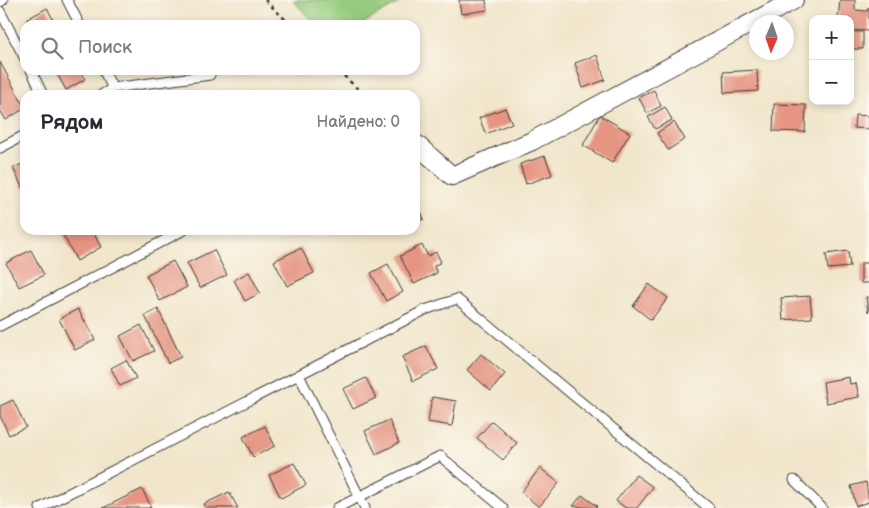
<!DOCTYPE html>
<html lang="ru">
<meta charset="utf-8">
<style>
body{margin:0;font-family:"Balsamiq Sans",sans-serif;background:#f2f2f3;color:#2b2b33}
.controls{position:absolute;right:15px;top:15px;display:grid;overflow:hidden;border-radius:10px;box-shadow:0 2px 8px #0003}
.controls button{width:45px;height:45px;display:grid;place-items:center;padding:0;border:0;border-bottom:1px solid #e1e1e2;background:#fff;color:#2b2b33;font:25px sans-serif}
.compass{position:absolute;left:749px;top:15px;width:45px;height:45px;border-radius:50%;background:#fff;box-shadow:0 2px 8px #0003;rotate:182deg}
.list{margin:0;padding:0;list-style:none}
h2{display:flex;justify-content:space-between;align-items:center;height:65px;margin:0;padding:0 20px;font-size:21px}
h2 small{font-size:16px;font-weight:400;color:#7c7c81}
.icon{flex:none;width:28px;height:28px;fill:none;stroke:currentColor;stroke-width:2;stroke-linecap:round;stroke-linejoin:round}
.map{position:relative;flex:none;width:869px;height:508px;overflow:hidden}
.search{position:absolute;background:#fff;box-shadow:0 2px 8px #0003;left:20px;top:20px;width:400px;height:55px;display:flex;align-items:center;gap:12px;box-sizing:border-box;padding:0 18px;border-radius:15px;color:#7c7c81;font-size:19px}
.panel{position:absolute;background:#fff;box-shadow:0 2px 8px #0003;left:20px;top:90px;width:400px;height:145px;border-radius:15px}
.map>svg:first-child{display:block}
</style>
<div class="map">
<svg width="869" height="508" viewBox="0 0 869 508">
<rect width="100%" height="100%" fill="#fbf7ec"/>
<filter id="ink" filterUnits="userSpaceOnUse"><feTurbulence type="fractalNoise" baseFrequency=".02" numOctaves="2"/><feDisplacementMap in="SourceGraphic" scale="10" xChannelSelector="R" yChannelSelector="G"/><feConvolveMatrix kernelMatrix="1 2 1 2 8 2 1 2 1" color-interpolation-filters="sRGB"/></filter>
<filter id="wash" filterUnits="userSpaceOnUse"><feTurbulence type="fractalNoise" baseFrequency=".0096" numOctaves="4" result="noise"/><feDisplacementMap in="SourceGraphic" scale="20" xChannelSelector="R" yChannelSelector="G"/><feGaussianBlur stdDeviation="1.12" result="paint"/><feColorMatrix in="noise" values="0 0 0 0 0 0 0 0 0 0 0 0 0 0 0 0 0 1.4 0 .05"/><feComposite in="paint" operator="in"/></filter>
<g filter="url(#wash)">
<rect width="100%" height="100%" fill="#f1e6cb"/>
<path fill="#94cb7d" stroke="#58744c" d="M293,0H404L360,25H315Z"/>
<g id="blocks">
<path fill="#e69583" d="M459,0H486L487,10L461,14Z
M840,0H855V10L867,11L869,7V31L850,30V19H838Z
M47,8L56,25H30L27,19Z
M850,32H863V49H850Z
M597,55L605,80L583,88L575,63Z
M0,62L25,108L6,120L0,110Z
M55,70H80L85,79L66,90Z
M757,70L758,91L724,93L723,72Z
M654,90L661,106L647,113L639,98Z
M774,104L806,105L805,132L773,131Z
M665,107L672,120L655,129L648,117Z
M505,108L512,123L486,134L479,118Z
M600,115L630,133L612,163L583,145Z
M855,115L869,116V129L854,128Z
M674,122L685,139L668,150L657,133Z
M545,156L552,175L526,184L520,164Z
M25,163V188L23,189L13,168Z
M415,199L424,219L415,223Z
M63,230H92L101,247L77,261L61,231Z
M422,245L428,256L436,252L441,262L434,266L437,273L414,284L400,256Z
M301,248L314,273L287,286L274,261Z
M31,250L44,275L19,287L6,263Z
M214,250L227,275L200,288L187,263Z
M848,251L850,267L828,269L826,254Z
M173,261L187,287L160,301L146,275Z
M861,263H869V283H861Z
M388,264L403,292L386,301L371,273Z
M249,272L260,293L245,301L234,280Z
M649,284L668,298L651,320L633,306Z
M810,296L812,318L783,320L781,298Z
M866,297H869V311L868,312Z
M78,309L95,340L75,350L59,319Z
M158,309L181,357L168,363L145,316Z
M141,325L154,351L133,361L120,336Z
M426,346L438,369L413,381L402,357Z
M481,354L505,374L491,391L467,370Z
M126,360L136,378L120,386L111,368Z
M849,377L850,384L856,383L859,397L826,403L823,382Z
M366,378L376,398L353,409L343,389Z
M432,397L456,401L452,426L428,422Z
M13,400L26,427L9,435L0,416V406Z
M389,420L399,443L376,454L365,431Z
M492,421L517,443L503,460L477,438Z
M265,426L275,446L253,457L243,437Z
M294,463L306,485L281,498L269,475Z
M540,468L559,483L539,507L521,492Z
M636,475L653,487L637,508H626L616,501Z
M866,482L869,502L856,506L851,486Z
M142,489L151,507L148,508H103Z
M229,492L238,508H206L204,504Z
M582,495L597,506L596,508L573,506Z"/>
</g>
</g>
<g filter="url(#ink)">
<use href="#blocks" fill-opacity="0" stroke="#3c3a36" stroke-width="1"/>
<g fill="none" stroke-linecap="round" stroke-linejoin="round">
<g stroke="#3c3a36" stroke-width="11">
<path id="service" d="M67,0L80,25
M0,2L3,0
M0,11L25,59
M31,70L43,95
M103,70L113,88
M101,95L113,88L210,75
M0,148L25,135
M0,326L184,230
M299,375L365,508
M794,480L822,508
M40,508L425,310L457,299L709,508
M337,508L440,456L503,508"/>
</g>
<g stroke="#3c3a36" stroke-width="20">
<path id="minor" d="M415,143L452,176L532,141L794,0"/>
</g>
<path stroke="#3c3a36" stroke-width="2.5" stroke-dasharray="4 4" stroke-linecap="butt" d="M265,0L291,25
M338,70L364,95"/>
<use href="#service" stroke="#fff" stroke-width="9"/>
<use href="#minor" stroke="#fff" stroke-width="18"/>
</g>
</g>
</svg>
<div class="controls">
<button>+</button>
<button>−</button>
</div>
<svg class="compass" viewBox="-18 -18 36 36"><path d="M0-13l5 13h-10z" fill="#e53935"/><path d="M0 13l5-13h-10z" fill="#7c7c81"/></svg>
<div class="search"><svg class="icon" aria-label="search" viewBox="0 0 24 24"><circle cx="10" cy="10" r="6"/><path d="M15 15l6 6"/></svg>Поиск</div>
<section class="panel">
<h2>Рядом<small>Найдено: 0</small></h2>
<ul class="list">
</ul>
</section>
</div>
